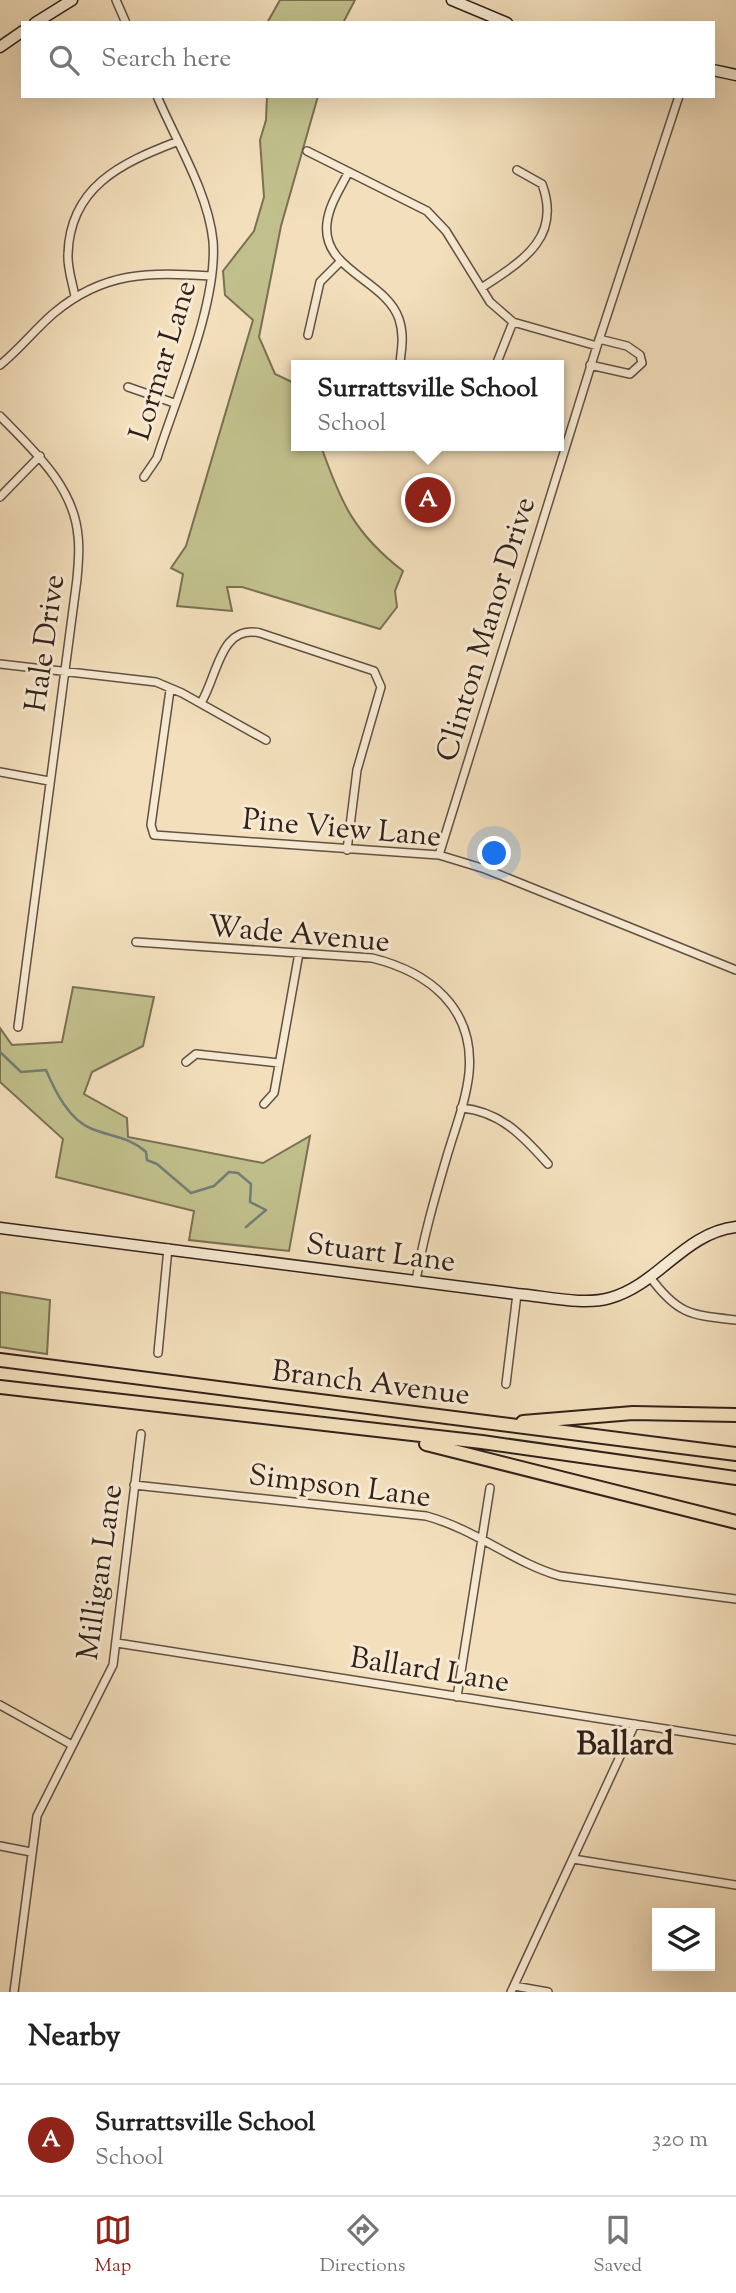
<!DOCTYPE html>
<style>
body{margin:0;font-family:"Sorts Mill Goudy",serif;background:#f6f6f6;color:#222}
.controls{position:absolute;right:21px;bottom:21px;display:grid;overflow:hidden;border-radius:0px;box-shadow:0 7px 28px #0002}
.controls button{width:63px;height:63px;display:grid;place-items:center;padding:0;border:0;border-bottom:2px solid #e0e0e0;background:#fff;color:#222;font:35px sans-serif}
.you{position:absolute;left:495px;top:854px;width:24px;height:24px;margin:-18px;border:5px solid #fff;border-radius:50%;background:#1a73e8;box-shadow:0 0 0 10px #1a73e833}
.badge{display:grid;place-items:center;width:46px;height:46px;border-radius:50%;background:#8f2418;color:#fff;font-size:23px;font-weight:700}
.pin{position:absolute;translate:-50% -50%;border:4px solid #fff;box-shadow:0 2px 7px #0006}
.popup{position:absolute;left:291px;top:360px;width:273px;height:91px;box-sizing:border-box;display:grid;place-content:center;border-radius:0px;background:#fff;filter:drop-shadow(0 2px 5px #0005);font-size:23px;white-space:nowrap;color:#767676}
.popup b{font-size:26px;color:#222}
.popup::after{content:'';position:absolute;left:50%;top:100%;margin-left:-14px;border:14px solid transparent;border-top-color:#fff}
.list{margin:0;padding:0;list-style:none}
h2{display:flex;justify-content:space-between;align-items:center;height:91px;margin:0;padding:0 28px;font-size:30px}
h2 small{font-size:23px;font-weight:400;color:#767676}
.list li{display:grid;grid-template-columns:46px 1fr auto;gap:21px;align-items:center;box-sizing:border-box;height:112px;padding:0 28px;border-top:2px solid #e0e0e0}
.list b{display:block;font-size:26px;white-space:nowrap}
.list p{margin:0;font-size:23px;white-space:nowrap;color:#767676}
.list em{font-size:23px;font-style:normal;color:#767676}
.icon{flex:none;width:38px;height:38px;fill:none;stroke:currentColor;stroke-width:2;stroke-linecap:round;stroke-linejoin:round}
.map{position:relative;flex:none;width:736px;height:1992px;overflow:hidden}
.search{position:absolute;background:#fff;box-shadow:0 7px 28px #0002;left:21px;right:21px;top:21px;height:77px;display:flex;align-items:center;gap:18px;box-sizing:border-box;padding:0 24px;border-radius:0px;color:#767676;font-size:26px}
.sheet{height:203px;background:#fff}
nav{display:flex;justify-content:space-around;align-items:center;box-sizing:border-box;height:98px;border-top:2px solid #e0e0e0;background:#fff;font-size:19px;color:#767676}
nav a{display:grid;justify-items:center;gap:4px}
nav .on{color:#8f2418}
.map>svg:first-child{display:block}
</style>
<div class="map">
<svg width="736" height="1992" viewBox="0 0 736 1992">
<rect width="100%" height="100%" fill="#f3dfbc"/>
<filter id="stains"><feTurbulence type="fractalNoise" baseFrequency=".00286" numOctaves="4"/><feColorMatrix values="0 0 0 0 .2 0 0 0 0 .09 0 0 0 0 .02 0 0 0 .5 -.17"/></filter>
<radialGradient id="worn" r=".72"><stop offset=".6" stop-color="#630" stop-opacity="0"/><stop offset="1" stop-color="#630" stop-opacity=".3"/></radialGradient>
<path fill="#c1c08c" stroke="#7a7053" stroke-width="2" d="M280,0H355L343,23H267Z
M267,96H318L281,226L259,337L275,374L294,383L297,446H321C341,503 354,533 403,571L395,591L397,607L380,629L242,587H227L232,611L177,606L183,574L171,568L186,546L253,320L225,295L223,271L254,231L264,197L260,140L266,120Z
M73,987L154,997L143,1046L92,1072L84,1094L127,1118L128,1137L263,1163L310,1136L289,1251L189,1240L194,1211L56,1177L63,1139L0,1082V1028L12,1045L62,1042Z
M0,1292L50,1300L47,1354L0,1347Z"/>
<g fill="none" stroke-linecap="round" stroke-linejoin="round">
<path stroke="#727e78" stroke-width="2.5" d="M0,1052L21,1072L46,1070C55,1091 69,1120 92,1129C112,1137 130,1137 146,1152L147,1160L157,1164L191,1193L214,1186L229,1172L238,1173L251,1184L250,1202L266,1210L246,1227"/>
<g stroke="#625042" stroke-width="10">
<path id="street" d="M116,0L126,23
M307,151L427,211L446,231L490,302L513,322L597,346
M348,173C340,189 329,205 327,223C321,270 386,280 399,319C404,334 402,347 400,362
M483,287C522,261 562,238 542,184L517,170
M75,297C73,284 67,268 68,254C70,187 121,163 176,142
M308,335L320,282L340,262
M0,365C20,349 35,329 54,313C104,271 150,272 211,276
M496,365L513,322
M590,365L630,374L642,363L640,355L627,346L599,339
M128,387L174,403
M0,416C32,449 74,486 78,536C80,550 78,565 77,579L18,1027
M144,477L157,458C176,398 218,303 213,241C208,192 176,141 157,96
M0,497L40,456
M0,664L156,682L182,693L266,740
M170,690L151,825L154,835L439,855L485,869L736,970
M201,703C218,675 220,624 260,633L374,671L381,687L357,770L347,850
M0,772L49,781
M439,855L597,346L679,96
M136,942L372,958C429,972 475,1008 469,1073C466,1101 455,1129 447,1156C435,1197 423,1238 416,1281
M186,1062L196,1054L279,1063
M264,1104L274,1093L299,953
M461,1108C500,1111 523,1136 548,1164
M650,1277C678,1315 691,1315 736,1320
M158,1353L168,1248
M506,1384L517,1294
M134,1485L426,1516C475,1529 514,1563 560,1576L736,1599
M117,1643L736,1740
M457,1697L490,1488
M0,1705L72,1745
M0,1846L31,1852
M573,1859L736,1885
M514,1986L548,1992
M14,1992L37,1816L113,1665L141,1434
M511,1992L635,1724"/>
</g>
<g stroke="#32211a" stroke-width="13">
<path id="secondary" d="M452,0L507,23
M35,23L72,0
M0,47L23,31
M713,70L736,75
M0,1228L517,1294C545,1296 583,1306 610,1298C658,1285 684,1233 736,1227"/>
</g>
<g stroke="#32211a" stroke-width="16">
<path id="highway" d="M0,1360L736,1454
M0,1387L482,1442L736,1478
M523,1422L633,1413L736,1415
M426,1444L736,1522"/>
</g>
<use href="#street" stroke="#f7ead3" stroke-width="7"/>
<use href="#secondary" stroke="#f7ead3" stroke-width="10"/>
<use href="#highway" stroke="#f3dfbc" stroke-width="12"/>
</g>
<g text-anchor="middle" stroke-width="6" stroke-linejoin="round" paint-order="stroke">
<g font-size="30" fill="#32211a" stroke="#f7ead3">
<text transform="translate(162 360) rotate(-73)" y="10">Lormar Lane</text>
<text transform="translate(485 629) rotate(-73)" y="10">Clinton Manor Drive</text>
<text transform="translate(44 643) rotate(-82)" y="10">Hale Drive</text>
<text transform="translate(342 827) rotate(5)" y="10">Pine View Lane</text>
<text transform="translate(299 933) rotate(5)" y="10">Wade Avenue</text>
<text transform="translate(381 1252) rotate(7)" y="10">Stuart Lane</text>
<text transform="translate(371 1382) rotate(7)" y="10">Branch Avenue</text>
<text transform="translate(340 1485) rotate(7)" y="10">Simpson Lane</text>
<text transform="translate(99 1572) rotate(-82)" y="10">Milligan Lane</text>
<text transform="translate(430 1669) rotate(9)" y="10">Ballard Lane</text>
</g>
<g font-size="32" font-weight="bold" fill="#32211a" stroke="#f7ead3">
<text x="625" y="1754">Ballard</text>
</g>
</g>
<rect width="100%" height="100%" filter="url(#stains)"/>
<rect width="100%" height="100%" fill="url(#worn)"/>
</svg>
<div class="controls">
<button><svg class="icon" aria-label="layers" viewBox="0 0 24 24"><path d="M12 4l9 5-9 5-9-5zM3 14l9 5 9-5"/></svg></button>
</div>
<div class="you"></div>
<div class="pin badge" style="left:428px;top:500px">A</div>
<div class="popup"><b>Surrattsville School</b>School</div>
<div class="search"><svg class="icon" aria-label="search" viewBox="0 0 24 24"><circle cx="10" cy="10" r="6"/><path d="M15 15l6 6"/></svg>Search here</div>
</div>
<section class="sheet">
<h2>Nearby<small></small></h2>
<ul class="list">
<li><span class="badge">A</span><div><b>Surrattsville School</b><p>School</p></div><em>320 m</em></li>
</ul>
</section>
<nav>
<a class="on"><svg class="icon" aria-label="map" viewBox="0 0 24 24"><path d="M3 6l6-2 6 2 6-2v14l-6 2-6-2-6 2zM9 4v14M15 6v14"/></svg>Map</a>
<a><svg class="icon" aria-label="directions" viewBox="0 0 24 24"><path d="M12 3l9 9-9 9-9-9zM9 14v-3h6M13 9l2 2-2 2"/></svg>Directions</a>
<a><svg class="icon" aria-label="saved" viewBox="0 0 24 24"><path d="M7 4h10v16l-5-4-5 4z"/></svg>Saved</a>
</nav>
